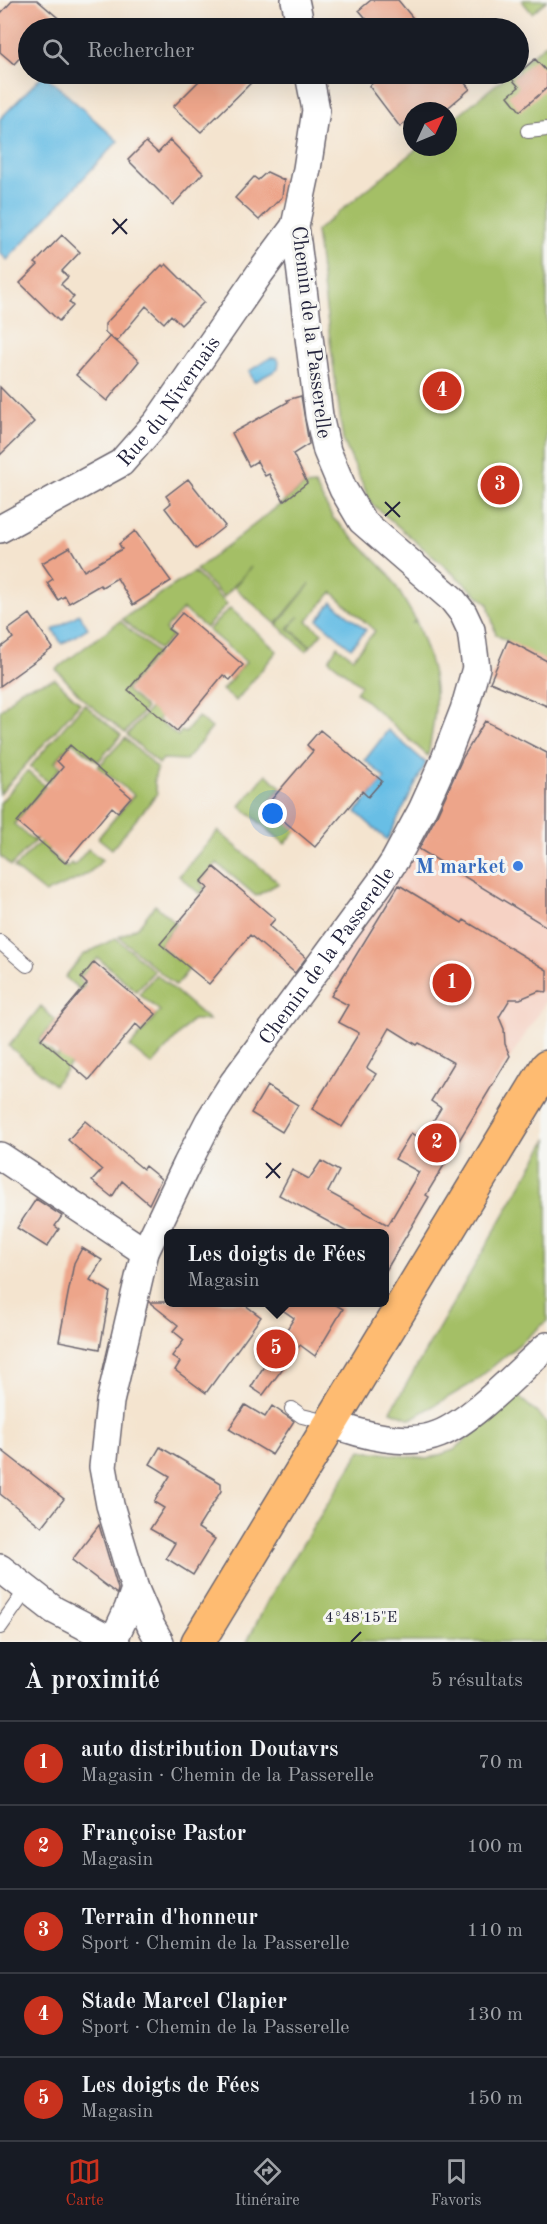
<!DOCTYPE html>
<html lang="fr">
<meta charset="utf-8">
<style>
body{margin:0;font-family:"Old Standard TT",serif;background:#242831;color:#f1f3f6}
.compass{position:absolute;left:403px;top:102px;width:54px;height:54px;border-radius:50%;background:#171b24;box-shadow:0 6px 24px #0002;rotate:46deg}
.you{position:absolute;left:273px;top:814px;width:21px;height:21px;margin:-15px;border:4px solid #fff;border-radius:50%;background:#1a73e8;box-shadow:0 0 0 9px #1a73e833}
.badge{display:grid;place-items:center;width:39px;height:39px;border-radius:50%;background:#c8321e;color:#fff;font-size:20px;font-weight:700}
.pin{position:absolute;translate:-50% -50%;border:3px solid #fff;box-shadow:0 2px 6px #0006}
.popup{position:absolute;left:164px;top:1229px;width:225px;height:78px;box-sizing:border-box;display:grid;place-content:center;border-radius:9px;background:#171b24;filter:drop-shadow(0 2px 4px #0005);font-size:20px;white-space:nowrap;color:#9ea1a6}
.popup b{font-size:22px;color:#f1f3f6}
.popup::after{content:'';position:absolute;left:50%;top:100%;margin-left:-12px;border:12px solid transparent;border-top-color:#171b24}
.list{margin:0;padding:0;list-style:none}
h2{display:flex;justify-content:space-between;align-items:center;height:78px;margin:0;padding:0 24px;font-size:26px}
h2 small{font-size:20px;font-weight:400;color:#9ea1a6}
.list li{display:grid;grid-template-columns:39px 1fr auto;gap:18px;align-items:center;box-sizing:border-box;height:84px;padding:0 24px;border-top:2px solid #363941}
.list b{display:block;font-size:22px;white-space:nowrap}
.list p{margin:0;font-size:20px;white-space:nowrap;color:#9ea1a6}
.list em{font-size:20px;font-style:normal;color:#9ea1a6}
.icon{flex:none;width:33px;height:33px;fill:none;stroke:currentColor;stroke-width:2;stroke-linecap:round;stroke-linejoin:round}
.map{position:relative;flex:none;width:547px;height:1642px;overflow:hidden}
.search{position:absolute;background:#171b24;box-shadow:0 6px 24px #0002;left:18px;right:18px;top:18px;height:66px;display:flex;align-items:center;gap:15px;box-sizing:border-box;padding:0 21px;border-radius:33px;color:#9ea1a6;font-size:22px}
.sheet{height:498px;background:#171b24}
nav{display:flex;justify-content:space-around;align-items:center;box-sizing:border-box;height:84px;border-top:2px solid #363941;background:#171b24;font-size:16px;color:#9ea1a6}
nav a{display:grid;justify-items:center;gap:3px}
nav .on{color:#c8321e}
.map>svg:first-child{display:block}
</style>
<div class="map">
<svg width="547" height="1642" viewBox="0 0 547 1642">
<rect width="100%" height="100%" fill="#f6f6f2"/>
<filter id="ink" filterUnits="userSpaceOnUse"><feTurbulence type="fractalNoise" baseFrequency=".0167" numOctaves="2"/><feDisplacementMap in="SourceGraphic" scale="12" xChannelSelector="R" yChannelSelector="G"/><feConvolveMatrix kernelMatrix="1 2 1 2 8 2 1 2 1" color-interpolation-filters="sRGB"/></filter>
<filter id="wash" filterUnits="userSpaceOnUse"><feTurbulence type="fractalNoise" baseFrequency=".008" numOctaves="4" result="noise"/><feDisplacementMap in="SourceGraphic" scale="24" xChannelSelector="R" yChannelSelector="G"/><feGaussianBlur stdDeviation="1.35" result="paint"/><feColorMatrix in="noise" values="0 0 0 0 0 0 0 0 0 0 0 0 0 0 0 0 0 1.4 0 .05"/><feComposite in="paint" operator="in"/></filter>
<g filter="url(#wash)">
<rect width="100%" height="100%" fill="#f4e4cf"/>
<path fill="#f6d2c4" d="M471,712L547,753V1000L500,1074L329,975L394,880Z"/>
<path fill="#a4bf66" stroke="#637050" stroke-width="1.5" d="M524,0H547L532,13L522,1Z
M547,43V662L496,635L488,604L371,503L343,440L316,231L419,147H448V123L509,74H518L519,66Z
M315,485L333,518L389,574L414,617L415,620L412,624L416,621C423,640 431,660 434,680C438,705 432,732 428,756L356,692L361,685L329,660L337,646L353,658L375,631L332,592L307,621L322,633L311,646L289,628L299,616L288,628L310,647L306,651L277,625L310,584L276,624L234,587L251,567L224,597L196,570L304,486Z
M194,572L227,604L206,628L183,609L165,630L172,636L159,650L122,619Z
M230,608L277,651L236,701L222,690L246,662L208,630Z
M120,621L157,653L126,690L146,708L125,733L84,700L56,669Z
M55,679L80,703L0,794V711L21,689Z
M84,704L121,735L98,762L72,742L55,762L61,767L48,782L30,767Z
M153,705L162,714L158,720L178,736L181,731L185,733L198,717L212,728L186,760L163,759L159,764L127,735Z
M125,738L157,768L154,781L157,794L112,849L98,838L134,795L98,767Z
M27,771L45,786L14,824L33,840L39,837L11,866L0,856V803Z
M266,774L281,787L265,808L283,823L287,818L299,828L285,844L240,806Z
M218,831L279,883L256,896L217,863L200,882L205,888L200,894L179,876Z
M42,840L50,847L47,850L67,868L71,863L74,866L88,849L102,860C88,878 66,884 45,893L14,868Z
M155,905L176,923L159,945L177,960L181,955L192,965L176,986L119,937L138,927Z
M116,938L154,971L136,991L98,958L79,979L85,985L80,990L65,977L83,955Z
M156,974L209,1020H192L152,1065L130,1047L160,1011L139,994Z
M41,1006L55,1020L39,1041L57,1057L61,1051L73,1061L54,1085L9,1046Z
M547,1140V1321L473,1383L411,1419L391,1411Z
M517,1395L547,1422V1642H247L268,1600L361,1450L427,1459L454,1450Z"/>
<path fill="#68bee5" stroke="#457090" stroke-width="1.5" d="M44,74L118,141L7,260L0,253V119Z
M270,358H277L279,362L278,369L254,382L249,371Z
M332,602L366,630L351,648L318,620Z
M79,614L88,628L62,644L53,630Z
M388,730L426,763L387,840L356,812L385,778L365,760Z"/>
<g id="blocks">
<path fill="#eda58a" d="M13,0H37L70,28H28V49L14,64L0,52V14Z
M371,0H398L421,28H374L359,10Z
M535,59L547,72V88L520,111L508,96L519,87L512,79Z
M206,74H260L201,132L173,107Z
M384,74H457L470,89L444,111H412V117L400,127L369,86Z
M170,140L203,173L173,205L128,160L146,142L158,153Z
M267,172L284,180L282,197L259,220L235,198L254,177L258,180Z
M62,235L80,252L62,271L68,277L61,284L74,297L69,302L73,306L59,321L20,283L38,265L35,263Z
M166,264L204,302L181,325L171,315L164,323L146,306L116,342L105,332V324L162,265L164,267Z
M110,336L139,361L107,401L76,375Z
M0,387L34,422L0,455Z
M301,396L309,444L293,454L307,483L284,501L269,474L265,476L257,461L249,466L232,433L288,402L287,400Z
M188,479L225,526L196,549L165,508L171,503L166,496Z
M135,531L171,581L133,605L117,578L102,587L100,585L69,603L65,596L58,600L47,583L53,579L42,563L70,547L84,571L122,549L119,544Z
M182,613L243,665L230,680L223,675L177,731L128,690L175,634L168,629Z
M30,614L53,648L0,686V648L13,638L8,630Z
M508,640L547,661V706L490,682Z
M485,721L547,753V927L419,849L436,817L463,757Z
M320,730L382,781L368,797L362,791L315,847L266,806L313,751L307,745Z
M70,745L131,797L118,812L112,807L65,863L17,822L63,767L57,761Z
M214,867L275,919L269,926L306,958L295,973L250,935L209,984L160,944L208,888L201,882Z
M399,885L462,923L464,920L547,970V992L539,991L520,999H510L499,1017L504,1029L505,1044L510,1056L426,1195L429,1197L384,1274V1233H349L279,1195L292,1170L309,1179L321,1161L339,1171L328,1192L388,1225L419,1172L395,1159L411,1133L422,1140L441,1108L431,1101L454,1063L419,1043L417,1045L390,1028L367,1068L376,1074L342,1127L312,1109L359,1033L338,1022L348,1005L331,996Z
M94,962L156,1014L142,1030L136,1024L89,1080L41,1039L87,984L81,978Z
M267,1086L298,1105L282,1132L251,1113Z
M85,1121L143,1169L145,1166L161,1179L149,1204L122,1181L112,1197L92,1181L102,1170L68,1140Z
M36,1199L62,1216L55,1226L59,1229L47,1247L17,1228Z
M82,1248L102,1260L90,1280L110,1292L100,1349L59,1341L74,1263Z
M149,1302H241L261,1317L206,1393L175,1370L180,1362L172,1356L184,1340L173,1331L178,1325Z
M271,1302H331L343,1309L315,1356L300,1345L263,1395L251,1387L294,1318Z
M245,1405L265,1417L272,1406L294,1421L272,1455L229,1429Z
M160,1447L221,1483V1491L198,1528L215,1539L193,1575L166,1558L175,1543L150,1529L164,1508L154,1502L170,1476L150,1464Z
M0,1449L64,1499L42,1527L0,1494Z
M99,1525L118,1589L117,1594L72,1560Z"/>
</g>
</g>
<g filter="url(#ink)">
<use href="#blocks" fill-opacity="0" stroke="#6c666f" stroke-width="1.5"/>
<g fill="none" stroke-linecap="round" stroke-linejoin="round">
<g stroke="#6c666f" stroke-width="16">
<path id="service" d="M528,131L547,129
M0,942L27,965
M292,1409L302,1416L331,1423
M0,1627L27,1589"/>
</g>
<g stroke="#6c666f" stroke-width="30">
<g id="minor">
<path d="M295,0L301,28"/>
<path id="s1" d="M0,529L121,463L157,422L260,273L295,226"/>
<path d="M0,1156L145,1252"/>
<path d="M331,1423C361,1435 408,1447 439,1434C472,1421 519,1371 547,1346"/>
<path d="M0,1568L54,1610L116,1642"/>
<path d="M113,1641L128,1609L135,1589"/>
<path id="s2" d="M160,1642L151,1626L135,1589L110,1505L103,1467L110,1402L145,1252L187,1164L209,1121L233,1083L380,883L395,860L422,810L445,759L464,710L476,668L471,630L463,613L452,599L362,521L343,489L327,451L319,416L295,226L307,169L316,110L309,74"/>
</g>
</g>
<g stroke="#6c666f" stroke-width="36">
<path id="primary" d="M198,1642L547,1067"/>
</g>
<use href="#service" stroke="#fff" stroke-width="14"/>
<use href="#minor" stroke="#fff" stroke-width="27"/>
<use href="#primary" stroke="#febb71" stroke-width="33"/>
</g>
</g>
<path fill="none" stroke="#22223b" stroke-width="2" d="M113,219L127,234M112,234L127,219M385,502L400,517M385,516L400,502M266,1163L280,1178M266,1178L281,1163M351,1642L361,1632"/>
<circle fill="#3f7fe0" stroke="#f6f6f2" stroke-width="2" cx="518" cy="866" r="6"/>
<g text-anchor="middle" stroke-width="6" stroke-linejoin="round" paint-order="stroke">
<g font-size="21" fill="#22223b" stroke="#f6f6f2">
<text transform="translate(312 332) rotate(83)" y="7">Chemin de la Passerelle</text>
<text dy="7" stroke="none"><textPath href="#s1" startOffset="216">Rue du Nivernais</textPath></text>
<text dy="7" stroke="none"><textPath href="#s2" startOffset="753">Chemin de la Passerelle</textPath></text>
</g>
<g font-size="21" font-weight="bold" fill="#366cbe" stroke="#f6f6f2" text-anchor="end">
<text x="506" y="873">M market</text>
</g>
</g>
<g font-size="15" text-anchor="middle" fill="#22223b" stroke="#f6f6f2" stroke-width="6" stroke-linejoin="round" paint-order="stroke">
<text x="361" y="1622">4°48'15"E</text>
</g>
</svg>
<svg class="compass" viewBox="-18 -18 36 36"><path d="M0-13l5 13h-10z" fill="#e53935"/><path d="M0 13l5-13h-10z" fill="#9ea1a6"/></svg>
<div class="you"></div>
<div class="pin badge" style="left:452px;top:983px">1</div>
<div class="pin badge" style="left:437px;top:1143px">2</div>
<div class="pin badge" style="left:500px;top:485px">3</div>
<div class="pin badge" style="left:442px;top:391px">4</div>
<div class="pin badge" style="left:276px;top:1349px">5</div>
<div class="popup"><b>Les doigts de Fées</b>Magasin</div>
<div class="search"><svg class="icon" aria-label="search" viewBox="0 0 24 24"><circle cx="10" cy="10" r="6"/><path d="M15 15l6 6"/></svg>Rechercher</div>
</div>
<section class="sheet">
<h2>À proximité<small>5 résultats</small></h2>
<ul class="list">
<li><span class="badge">1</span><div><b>auto distribution Doutavrs</b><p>Magasin · Chemin de la Passerelle</p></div><em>70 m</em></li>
<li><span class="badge">2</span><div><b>Françoise Pastor</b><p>Magasin</p></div><em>100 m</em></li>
<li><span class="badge">3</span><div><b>Terrain d'honneur</b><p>Sport · Chemin de la Passerelle</p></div><em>110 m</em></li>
<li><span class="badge">4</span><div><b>Stade Marcel Clapier</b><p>Sport · Chemin de la Passerelle</p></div><em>130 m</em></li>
<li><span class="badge">5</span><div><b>Les doigts de Fées</b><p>Magasin</p></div><em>150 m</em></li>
</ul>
</section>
<nav>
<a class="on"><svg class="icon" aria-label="map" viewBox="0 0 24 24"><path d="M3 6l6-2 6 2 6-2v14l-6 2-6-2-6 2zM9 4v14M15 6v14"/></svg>Carte</a>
<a><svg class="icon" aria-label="directions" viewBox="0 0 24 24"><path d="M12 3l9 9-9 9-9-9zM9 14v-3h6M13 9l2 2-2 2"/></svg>Itinéraire</a>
<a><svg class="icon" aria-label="saved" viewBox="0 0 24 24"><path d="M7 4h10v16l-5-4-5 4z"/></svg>Favoris</a>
</nav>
